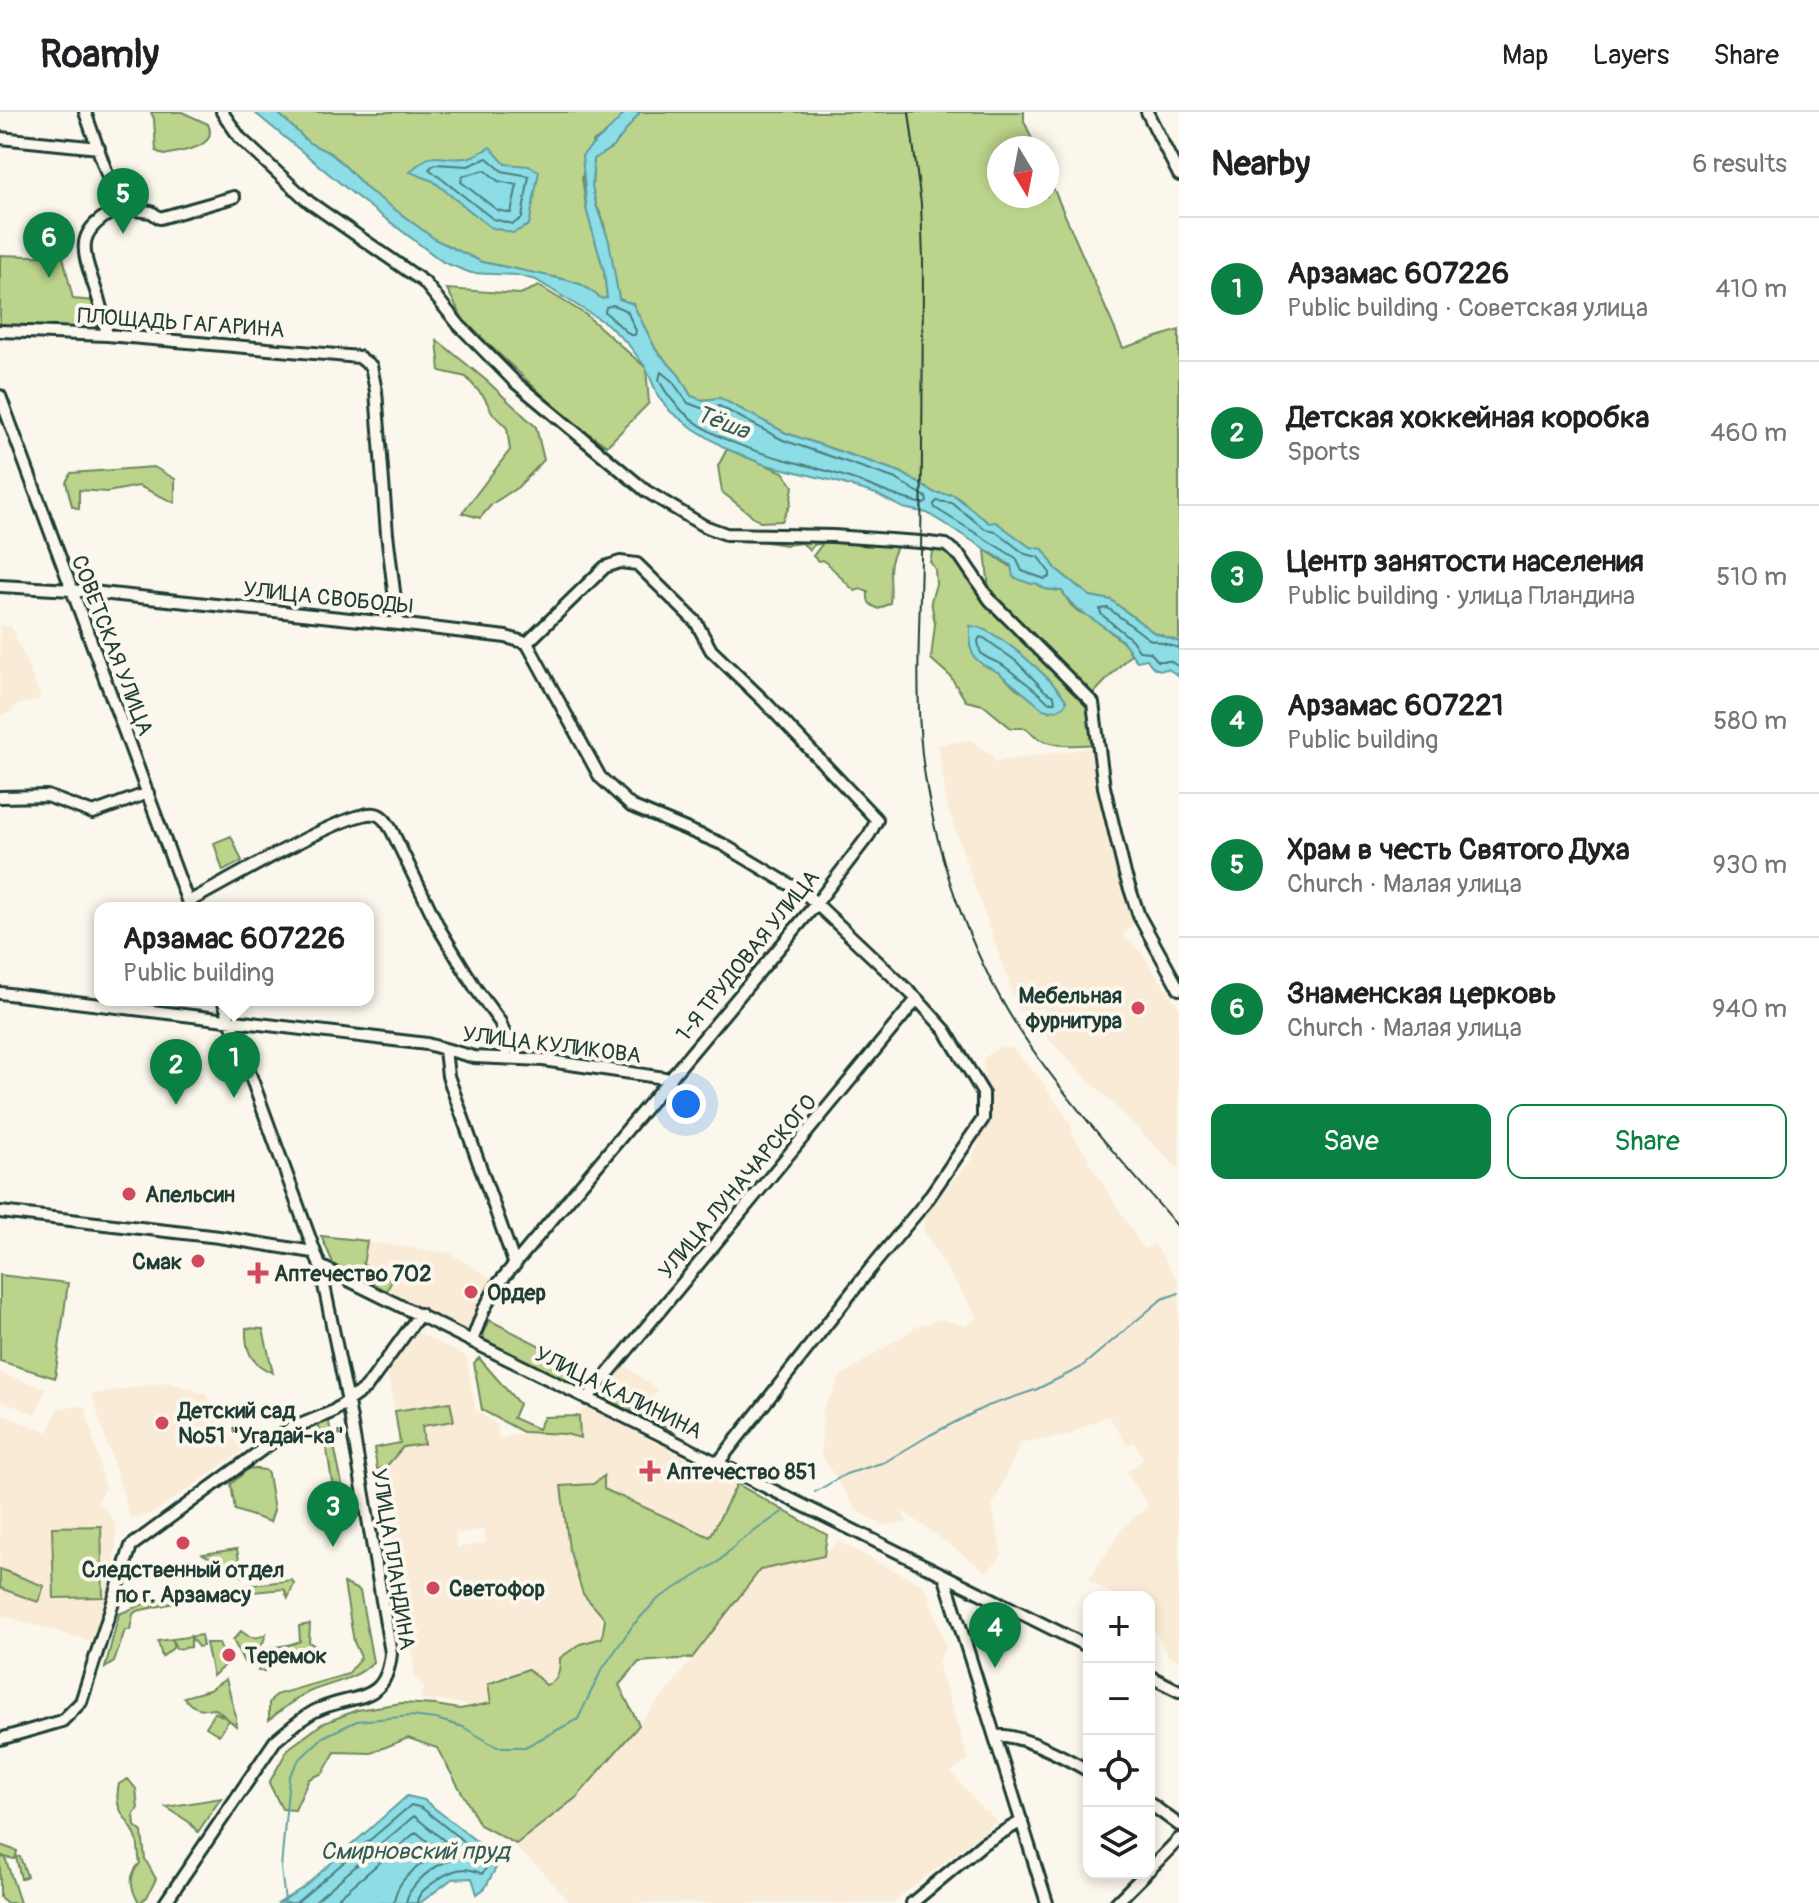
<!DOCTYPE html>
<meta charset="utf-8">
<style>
body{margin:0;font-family:Pangolin,sans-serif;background:#f2f2f2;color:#202124}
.controls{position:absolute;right:24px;bottom:24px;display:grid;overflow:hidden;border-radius:16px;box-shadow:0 4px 12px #0003}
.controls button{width:72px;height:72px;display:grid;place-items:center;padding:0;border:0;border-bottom:2px solid #e0e0e0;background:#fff;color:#202124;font:40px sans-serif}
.compass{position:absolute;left:987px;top:24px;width:72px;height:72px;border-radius:50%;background:#fff;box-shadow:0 4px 12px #0003;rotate:170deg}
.you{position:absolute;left:686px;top:992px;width:28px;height:28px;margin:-20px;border:6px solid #fff;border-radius:50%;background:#1a73e8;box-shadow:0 0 0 12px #1a73e833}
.badge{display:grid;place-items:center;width:52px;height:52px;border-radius:50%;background:#0b8043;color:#fff;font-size:26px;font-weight:700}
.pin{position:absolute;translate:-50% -66px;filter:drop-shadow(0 2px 4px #0008)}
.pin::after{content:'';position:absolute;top:42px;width:28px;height:24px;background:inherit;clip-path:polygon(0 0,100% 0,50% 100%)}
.popup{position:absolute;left:94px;top:790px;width:280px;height:104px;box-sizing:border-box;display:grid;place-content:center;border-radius:16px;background:#fff;filter:drop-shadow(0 2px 6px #0005);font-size:26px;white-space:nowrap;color:#757577}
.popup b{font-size:30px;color:#202124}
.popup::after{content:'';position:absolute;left:50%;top:100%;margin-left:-16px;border:16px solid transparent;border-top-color:#fff}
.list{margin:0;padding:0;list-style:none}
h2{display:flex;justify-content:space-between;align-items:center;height:104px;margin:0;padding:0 32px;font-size:34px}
h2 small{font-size:26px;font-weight:400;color:#757577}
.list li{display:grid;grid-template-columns:52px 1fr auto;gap:24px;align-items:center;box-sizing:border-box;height:144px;padding:0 32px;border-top:2px solid #e0e0e0}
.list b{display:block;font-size:30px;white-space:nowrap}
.list p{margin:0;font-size:26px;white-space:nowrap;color:#757577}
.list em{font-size:26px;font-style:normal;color:#757577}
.actions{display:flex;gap:16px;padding:24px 32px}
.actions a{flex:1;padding:18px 0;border:2px solid #0b8043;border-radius:16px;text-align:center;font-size:28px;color:#0b8043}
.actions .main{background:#0b8043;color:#fff}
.icon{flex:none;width:44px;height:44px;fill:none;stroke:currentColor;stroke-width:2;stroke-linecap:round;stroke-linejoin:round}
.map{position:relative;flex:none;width:1179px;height:1791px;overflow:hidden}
header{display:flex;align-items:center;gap:48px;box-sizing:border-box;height:112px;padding:0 40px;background:#fff;border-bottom:2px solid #e0e0e0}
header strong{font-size:38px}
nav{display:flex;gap:44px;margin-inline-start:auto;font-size:28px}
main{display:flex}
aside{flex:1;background:#fff}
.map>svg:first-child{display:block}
</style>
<header>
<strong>Roamly</strong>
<nav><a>Map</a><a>Layers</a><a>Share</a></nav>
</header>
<main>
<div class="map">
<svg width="1179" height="1791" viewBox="0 0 1179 1791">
<rect width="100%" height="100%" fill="#fbf7ec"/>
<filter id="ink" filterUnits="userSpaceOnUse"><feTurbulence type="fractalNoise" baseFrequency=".0125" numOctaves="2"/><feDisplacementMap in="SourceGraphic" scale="16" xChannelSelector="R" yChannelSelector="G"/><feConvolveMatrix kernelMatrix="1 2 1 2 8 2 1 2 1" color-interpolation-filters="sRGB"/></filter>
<g filter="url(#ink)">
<path fill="#f9ebd6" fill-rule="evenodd" d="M0,514H11L41,587L12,594L13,599L0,603Z
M971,628L992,644L994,650L1097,635L1138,808L1123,823L1140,839L1179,895V1058L1046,925L1044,895L1019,900L948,697L938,633Z
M1001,934L1013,937L1039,966L1071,1012L1073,1023L1089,1047L1088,1049L1144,1137L1154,1131L1179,1170V1549L1168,1544L1149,1507V1485H1116L1089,1468L1124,1414L1149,1394L1126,1360L1144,1347L1134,1330L1127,1333L1108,1303L1063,1325L1021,1330L992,1395L1002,1443L987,1460L903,1399L907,1411L883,1413L856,1398L821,1342L823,1298L841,1264L918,1214L940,1207L966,1214L978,1206L923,1118L927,1095L972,1048L988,1004L983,947Z
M321,1124L450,1141L494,1168L466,1219L334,1153Z
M414,1219L466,1244L476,1299L497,1312L499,1327L516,1322H566L579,1326V1304L585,1294L737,1372L710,1425L593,1372L561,1374L583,1482L601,1503L602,1526L580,1532L551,1572L477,1595L437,1587L435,1591L420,1586L425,1575L415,1565L412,1538L377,1357L374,1336L400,1331L387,1258ZM484,1417L486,1431L457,1436L455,1422Z
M621,1251L658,1278L638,1303L594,1281Z
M0,1261L46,1277L36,1302L0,1289Z
M167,1270L205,1282L242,1339L155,1400L131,1407L92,1283Z
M85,1294L105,1375L98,1390L106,1397L116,1414L115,1466L94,1530L0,1503V1302L48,1320L58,1296Z
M837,1429L922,1473L929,1484L946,1535L938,1551L968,1647L951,1660L984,1699H988L996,1710L892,1791H569L543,1760L516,1736L517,1733L577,1685L672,1573L760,1458L824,1444Z"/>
<path fill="#bbd38a" stroke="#6d885f" stroke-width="2" fill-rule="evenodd" d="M151,0H182L208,12C219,36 181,39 164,43L156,39L154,7Z
M277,0H625L614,15L593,30L582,65L587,100L604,159L607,186L602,187L582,173L567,168L482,150L436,128L367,77L343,52L330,41L309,31Z
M640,0H1024V9L1036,36H999V84H1047V62L1123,236L1179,218V530L1153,520L1111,488L1090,484L1056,457L1043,438L1030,435L989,411L954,383L935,381L900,360L786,321L720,286L702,288L691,284L679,263L656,238L633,192L619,187L603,107L596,93L592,74L594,47L614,34Z
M0,143L63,145L73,187L94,189L97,226L0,218Z
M539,174L585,202L646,256L649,291L607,334L569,308L464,209L447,177L520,182Z
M437,228L487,269L536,315L544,348L518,375L492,392L480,406L462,401L510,338L507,316L493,302L484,285L466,265L440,259Z
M727,337L783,360L793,374L790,393L782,409L760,410L722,380L718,354Z
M154,355L175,367V391L139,374L107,380L79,378V397L72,394L66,370L71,361Z
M741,426L899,432C884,457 893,465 890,491L879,497C870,493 867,491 868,480L861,477L855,479C843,470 834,455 822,448L818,449L813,444L823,431L814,433L810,438L802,431L786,433Z
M937,435L954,444L1090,590L1096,632C1069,634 1045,637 1026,616H1011L983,593L966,589L950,564L931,547L935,512L931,489L936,472L935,457L930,450L933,436ZM970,514C1001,522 1024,544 1046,566L1050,599L1016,576L970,534Z
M985,438L1045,477L1062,479L1071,493L1079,500L1094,506L1126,533L1131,542L1095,580L1093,591L990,488Z
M231,724L242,749L223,759L214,731Z
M321,1124L367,1129L363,1153L392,1168L387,1179L334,1153Z
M0,1163L68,1171L55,1266L0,1249Z
M489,1208L584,1256L592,1273L587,1279L484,1228L483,1221Z
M246,1216L263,1217L273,1261C251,1252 245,1239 246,1216Z
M479,1246L519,1292L513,1306L538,1317L544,1305L579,1304L580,1326L566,1322L523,1320L482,1298L474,1251Z
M601,1273L643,1297L675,1321L594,1281Z
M450,1290L454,1309L422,1314L424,1332L403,1335L385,1356L377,1357L374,1336L400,1331L395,1299Z
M328,1306L348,1400L349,1413L343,1415L339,1413L326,1332L318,1313Z
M249,1356L265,1358L268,1362L274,1398L270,1410L235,1398L231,1372Z
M604,1364V1377L710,1425L737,1372L827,1423L824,1444L760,1458L692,1546L639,1550L619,1573L639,1613L577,1685L516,1732L480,1713L437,1636L408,1626L371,1641L335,1640L323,1661L309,1667L295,1698L282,1697L269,1671L288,1637L322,1612L357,1598L402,1591L435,1593L460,1597L491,1591L488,1572L528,1557L546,1573C559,1569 560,1558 560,1546L580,1532L602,1526L605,1507L583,1482L569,1437L561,1374L593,1372Z
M101,1414L103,1485L54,1486L52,1415Z
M237,1437L242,1464L203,1442Z
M0,1457L44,1474L38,1490L0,1476Z
M292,1468L294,1472L288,1486L284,1477L212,1484L200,1490L202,1481L206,1479Z
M344,1471L360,1479L373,1550C356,1568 333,1570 311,1579C296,1586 282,1597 269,1608V1591L275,1583L348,1562L361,1545L354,1530Z
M175,1484L183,1489L137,1499L133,1502L130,1518H125L114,1550L105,1556L119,1502L148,1490Z
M310,1512L309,1530L315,1534V1540L275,1547L265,1559H258C265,1524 274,1541 300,1529L299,1514Z
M241,1519C249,1526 257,1528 266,1522L263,1531L244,1550L233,1528Z
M201,1523L203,1534L198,1535L191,1525V1535L176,1537L173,1528V1536L162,1545L158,1529Z
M206,1531H219L226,1552L213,1564Z
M226,1567L236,1605V1614L229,1608L219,1623L206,1615L215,1600L228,1607L216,1597C203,1598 191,1597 184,1585L209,1578Z
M128,1667L136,1677L138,1697L134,1702L135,1714L142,1720L145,1747L156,1767L147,1785L139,1791C131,1777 127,1765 140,1751C138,1743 139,1733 136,1725C128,1704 112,1700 119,1672Z
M221,1686L198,1720L189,1710L166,1695Z
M0,1733L17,1739L16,1744L20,1745L27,1764L21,1767L16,1745L14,1747L5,1745L20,1791H7L0,1785V1746L5,1745L0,1743Z"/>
<path fill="#8cdde6" stroke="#609d9f" stroke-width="2" d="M254,0H277L309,31L330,41L343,52L367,77L436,128L482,150L567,168L582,173L602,187L607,186L604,159L587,100L582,44C595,28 613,17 625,0H640L614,34L594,47L592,74L596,93L609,129L619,187L633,192L656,238L679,263L691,284L702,288L720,286L786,321L900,360L935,381L954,383L989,411L996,410L1030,435L1043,437L1056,457L1090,484L1111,488L1153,520L1179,530V564L1168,557C1156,559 1153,557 1147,547L1137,549C1132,544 1130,538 1126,533C1106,510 1079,506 1062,479L1045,477L1036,471L1031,472L1013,465L1011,453L927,401L903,396L876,382L834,369L763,352L727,337L694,317L671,300L659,286L646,256L628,232L607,212L536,168L516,163L471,161L443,150L357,85Z
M490,35L505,52L529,54L539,59L529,113L513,121L490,115L433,69L410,60C435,35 436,49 465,46C474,45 483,39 490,35Z
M970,514C994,514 1056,569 1067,590C1061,598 1054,601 1043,597L998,560L983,553L974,545L970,534Z
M407,1684L424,1688L490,1740L497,1754L485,1776L477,1782L472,1766L452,1767L420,1791H279L304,1775Z"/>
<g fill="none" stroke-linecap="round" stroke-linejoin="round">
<path stroke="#4b7d7b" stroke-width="2" d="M487,46L502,59L529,64L522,106L513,112L493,107L429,57L435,52L468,54Z
M485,58L498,69L517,73L511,101L497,98L461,70L463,64Z
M613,193L627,199L636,219L635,223H630L605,200L606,195Z
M661,260L672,269L688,291L701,296L719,294L783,328L896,367L926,385L927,390L924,392C897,387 870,372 843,364C779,343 693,335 659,268Z
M937,389L952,391L985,417L995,419L1025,442L1038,445L1050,461V465L1045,467L1022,459L1016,446L935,396L934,392Z
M980,525L984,526L1016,549L1045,579L1054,584L1055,590H1048C1037,578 1018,565 1004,554C997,549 987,548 981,541C979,538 979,533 978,529Z
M1179,536L1149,527L1108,496L1100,497L1101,502L1132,528L1139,539L1150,540L1158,549H1170L1179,555
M296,1791L411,1693L422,1696L483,1745L488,1753L482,1762C463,1752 449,1759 433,1771C425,1777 418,1781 417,1791
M313,1791L414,1704L462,1743C457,1748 452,1747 445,1750C430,1757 408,1774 406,1791
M332,1791L416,1720L436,1736L437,1740C420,1755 396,1765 394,1791"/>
<path stroke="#609d9f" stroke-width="2" d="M815,1380L846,1362L885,1350L930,1323L985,1295L1035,1278L1080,1256L1162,1187L1179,1181
M285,1789L281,1756L289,1665L299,1648L323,1625L357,1609L411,1604L436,1607L463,1615L497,1635H525L578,1607L601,1559L633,1513L658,1487L718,1450L739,1430L785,1398"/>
<g stroke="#1f3d34" stroke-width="16">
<path id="minor" d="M85,0L119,96
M222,0L240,26L309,90L424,170L459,213L515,270L646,379L704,414L726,422L833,424L920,430L946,433L960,444L990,488L1093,591L1104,675L1125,762L1139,804L1179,877
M1147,0L1179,63
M0,26L99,36
M0,219L107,223L359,245L371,254L376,279L387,422L398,512
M107,223C104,208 101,194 96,179C82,137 73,120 119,96L151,100L160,106L234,85
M0,284L190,796
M0,474L72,478L398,512L506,525L527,531
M527,531L600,665L631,694L722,732L807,783L917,887L945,918L983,981V1007L925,1091L870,1157L718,1351
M0,685L47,684L93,701L148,681
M188,790C220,774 348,697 375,702C383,703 388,712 392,719L440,818L476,877L500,910L508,931L506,946
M0,881L427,932L474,945L543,948L671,967
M445,938L448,964L515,1153
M0,1100L219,1125L313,1140
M320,1154L1089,1535
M472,1229L484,1197L498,1172L816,792L869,723L877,708L764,589L711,538L696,510L637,452L620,450L605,455L527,531
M587,1287L917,887
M944,1463L1047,1791
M1149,1564L1179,1579
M995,1624C1021,1621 1066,1646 1089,1659
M0,1627L62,1609L81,1590L131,1434L290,1317L332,1300L366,1276L420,1202
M1149,1691L1179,1713
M1149,1758L1179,1727
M165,1791L275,1629C288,1618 300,1607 315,1599C353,1580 386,1595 391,1541L348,1290L320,1154L223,888
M912,1791L984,1731L1022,1709
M1116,1791L1146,1761"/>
</g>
<use href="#minor" stroke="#fbf7ec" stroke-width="10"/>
<path stroke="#1f3d34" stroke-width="2" d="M909,0L921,92L923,147C923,246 922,344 921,443C920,509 915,576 922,642C933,738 968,838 1020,919C1066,989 1125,1052 1179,1116"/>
</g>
</g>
<g fill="#d1495b" stroke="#fbf7ec" stroke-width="3">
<circle cx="1138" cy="896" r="8"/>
<circle cx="129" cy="1082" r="8"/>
<circle cx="198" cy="1149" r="8"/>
<path d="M254 1149h8v8h8v8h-8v8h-8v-8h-8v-8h8z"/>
<circle cx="471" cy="1180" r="8"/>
<circle cx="162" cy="1311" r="8"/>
<path d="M646 1347h8v8h8v8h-8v8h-8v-8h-8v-8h8z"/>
<circle cx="183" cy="1431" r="8"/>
<circle cx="433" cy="1476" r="8"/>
<circle cx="229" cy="1543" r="8"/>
</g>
<g text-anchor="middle" stroke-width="8" stroke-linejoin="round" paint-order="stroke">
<g font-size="22" fill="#1f3d34" stroke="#fbf7ec">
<text transform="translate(181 210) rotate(4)" y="8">ПЛОЩАДЬ ГАГАРИНА</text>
<text transform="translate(328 485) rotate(6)" y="8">УЛИЦА СВОБОДЫ</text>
<text transform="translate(113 533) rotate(69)" y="8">СОВЕТСКАЯ УЛИЦА</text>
<text transform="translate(747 843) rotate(-51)" y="8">1-Я ТРУДОВАЯ УЛИЦА</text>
<text transform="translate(552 932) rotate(7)" y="8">УЛИЦА КУЛИКОВА</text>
<text transform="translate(737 1074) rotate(-50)" y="8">УЛИЦА ЛУНАЧАРСКОГО</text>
<text transform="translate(619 1280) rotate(26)" y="8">УЛИЦА КАЛИНИНА</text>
<text transform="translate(394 1447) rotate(81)" y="8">УЛИЦА ПЛАНДИНА</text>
</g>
<g font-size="22" font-weight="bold" fill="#1f3d34" stroke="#fbf7ec" text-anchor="start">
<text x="1122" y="891" text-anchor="end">Мебельная<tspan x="1122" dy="25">фурнитура</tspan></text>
<text x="145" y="1090">Апельсин</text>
<text x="182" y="1157" text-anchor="end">Смак</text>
<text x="274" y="1169">Аптечество 702</text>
<text x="487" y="1188">Ордер</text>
<text x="178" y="1306">Детский сад<tspan x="178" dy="25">№51 "Угадай-ка"</tspan></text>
<text x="666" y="1367">Аптечество 851</text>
<text x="183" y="1465" text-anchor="middle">Следственный отдел<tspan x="183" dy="25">по г. Арзамасу</tspan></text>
<text x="449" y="1484">Светофор</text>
<text x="245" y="1551">Теремок</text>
</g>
<g font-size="24" font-style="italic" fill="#355d58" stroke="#fbf7ec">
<text transform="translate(723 310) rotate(21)" y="8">Тёша</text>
<text x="415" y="1747">Смирновский пруд</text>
</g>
</g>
</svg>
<div class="controls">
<button>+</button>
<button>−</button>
<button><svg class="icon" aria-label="locate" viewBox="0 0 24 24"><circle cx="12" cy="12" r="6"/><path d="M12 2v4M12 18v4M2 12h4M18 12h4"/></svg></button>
<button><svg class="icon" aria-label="layers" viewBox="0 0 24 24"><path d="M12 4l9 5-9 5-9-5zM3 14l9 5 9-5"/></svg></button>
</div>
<svg class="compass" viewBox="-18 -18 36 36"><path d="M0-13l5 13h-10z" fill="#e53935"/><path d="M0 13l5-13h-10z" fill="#757577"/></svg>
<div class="you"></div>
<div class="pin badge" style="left:234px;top:986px">1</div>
<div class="popup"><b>Арзамас 607226</b>Public building</div>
<div class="pin badge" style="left:176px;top:993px">2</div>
<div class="pin badge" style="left:333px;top:1435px">3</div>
<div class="pin badge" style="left:995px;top:1556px">4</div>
<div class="pin badge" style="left:123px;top:122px">5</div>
<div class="pin badge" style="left:49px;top:166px">6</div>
</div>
<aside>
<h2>Nearby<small>6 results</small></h2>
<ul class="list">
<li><span class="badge">1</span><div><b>Арзамас 607226</b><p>Public building · Советская улица</p></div><em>410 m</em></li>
<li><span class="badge">2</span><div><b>Детская хоккейная коробка</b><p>Sports</p></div><em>460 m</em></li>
<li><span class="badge">3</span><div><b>Центр занятости населения</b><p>Public building · улица Пландина</p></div><em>510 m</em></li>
<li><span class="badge">4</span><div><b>Арзамас 607221</b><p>Public building</p></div><em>580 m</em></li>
<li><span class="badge">5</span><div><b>Храм в честь Святого Духа</b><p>Church · Малая улица</p></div><em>930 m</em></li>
<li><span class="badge">6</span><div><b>Знаменская церковь</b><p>Church · Малая улица</p></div><em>940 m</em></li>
</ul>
<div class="actions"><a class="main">Save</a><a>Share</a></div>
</aside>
</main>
